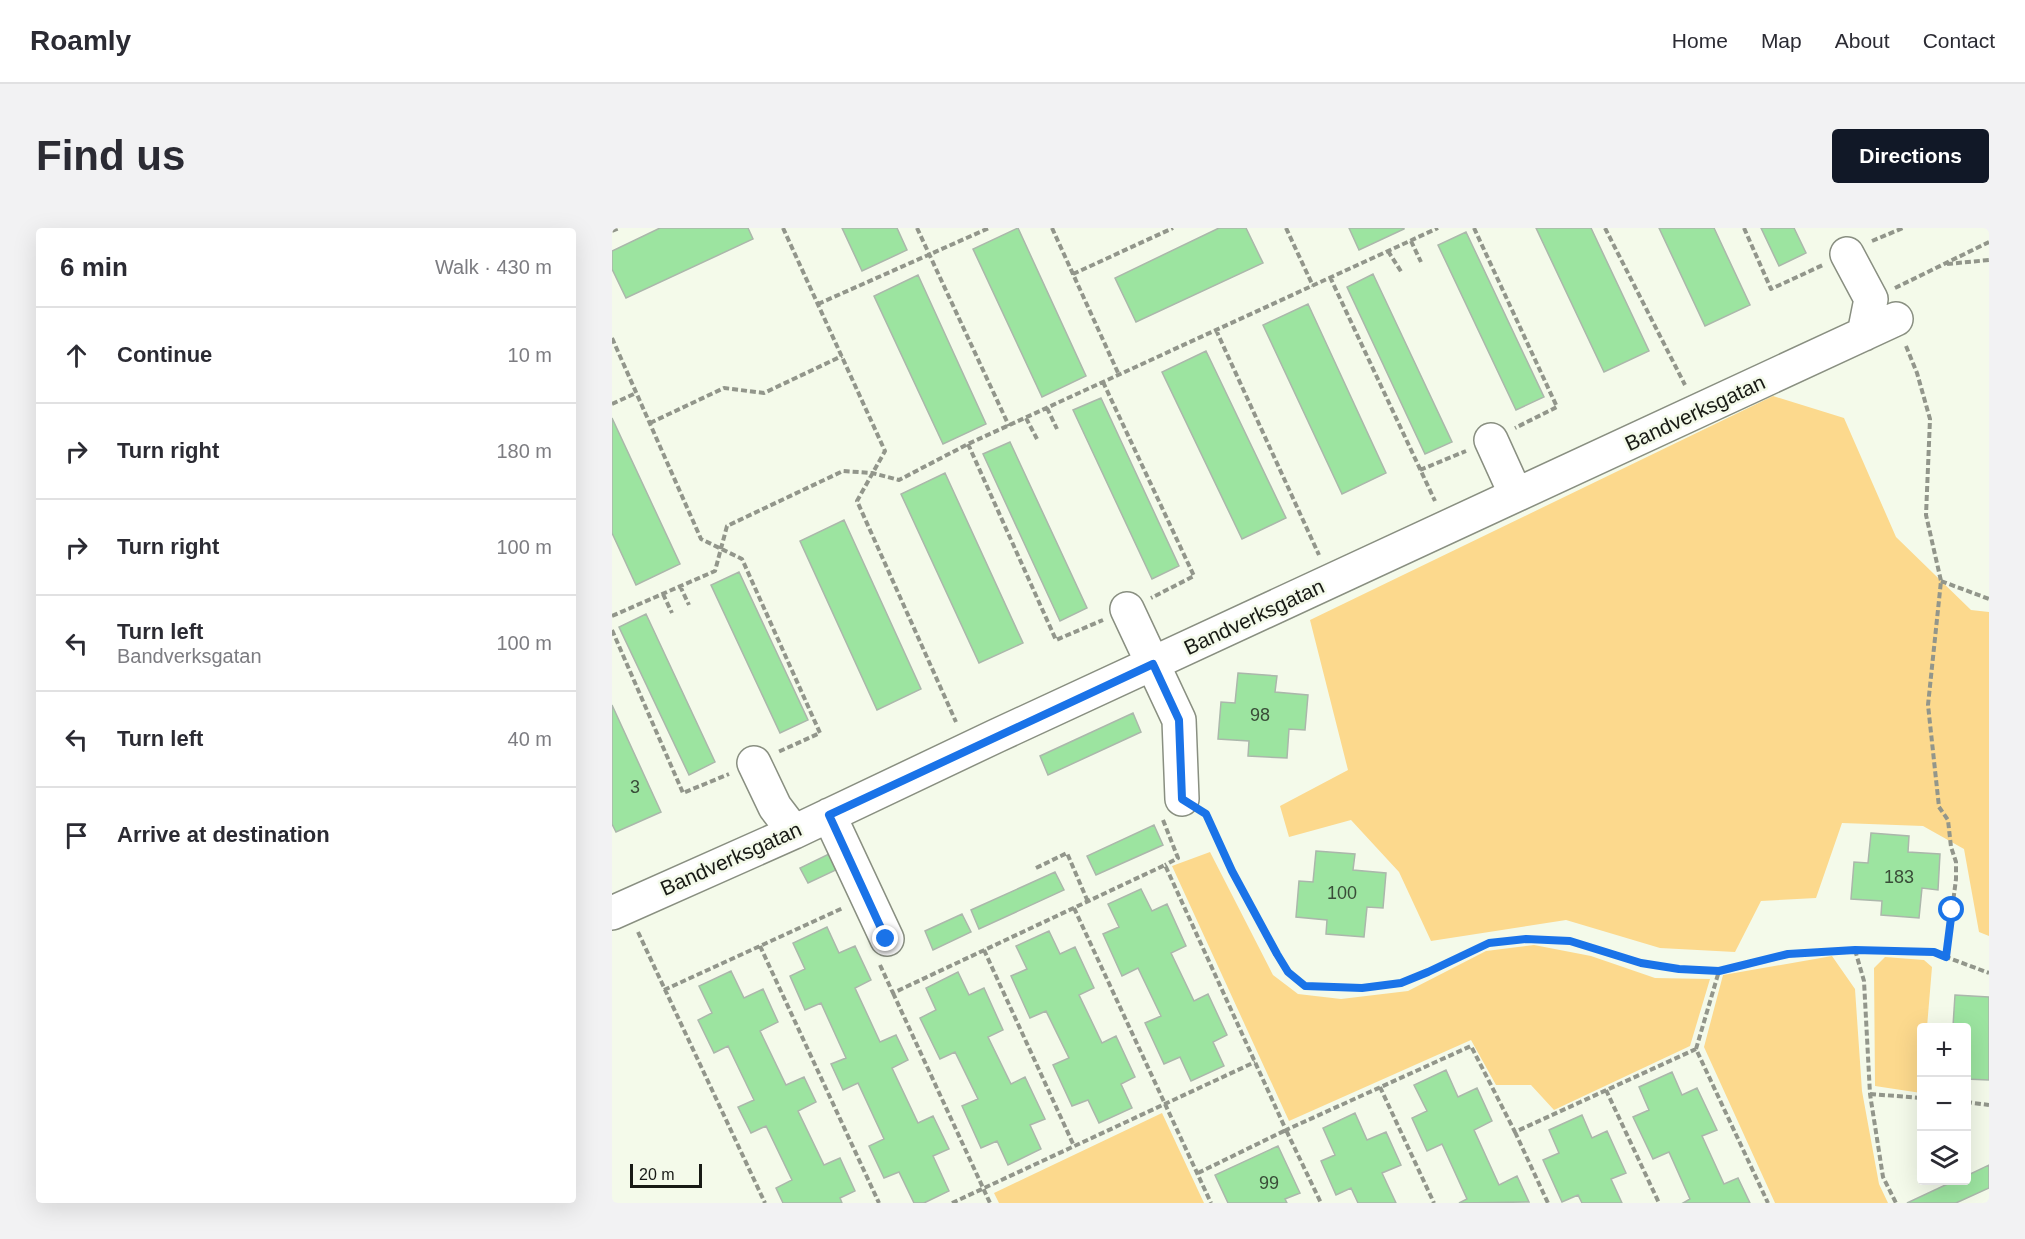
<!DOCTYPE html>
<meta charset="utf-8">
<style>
body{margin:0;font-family:Helvetica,sans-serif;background:#f2f2f3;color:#2b2b33}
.controls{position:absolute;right:18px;bottom:18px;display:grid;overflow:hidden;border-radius:6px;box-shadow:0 6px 24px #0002}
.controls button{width:54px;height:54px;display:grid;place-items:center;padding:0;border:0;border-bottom:2px solid #e1e1e2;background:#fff;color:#2b2b33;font:30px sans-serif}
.scale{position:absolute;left:18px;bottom:15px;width:72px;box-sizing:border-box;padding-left:6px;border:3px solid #181a15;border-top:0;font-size:16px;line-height:21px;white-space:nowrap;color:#181a15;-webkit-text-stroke:4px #f4faea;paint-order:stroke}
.stop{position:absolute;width:18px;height:18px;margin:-14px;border:4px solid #1a73e8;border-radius:50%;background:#fff}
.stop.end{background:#1a73e8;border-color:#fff;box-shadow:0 2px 6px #0008}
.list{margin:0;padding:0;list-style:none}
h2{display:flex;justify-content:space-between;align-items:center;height:78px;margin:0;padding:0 24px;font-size:26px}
h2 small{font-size:20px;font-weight:400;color:#7c7c81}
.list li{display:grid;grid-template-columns:39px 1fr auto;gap:18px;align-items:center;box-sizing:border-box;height:96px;padding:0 24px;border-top:2px solid #e1e1e2}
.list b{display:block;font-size:22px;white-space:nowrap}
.list p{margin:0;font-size:20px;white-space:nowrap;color:#7c7c81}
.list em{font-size:20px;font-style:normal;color:#7c7c81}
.icon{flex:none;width:33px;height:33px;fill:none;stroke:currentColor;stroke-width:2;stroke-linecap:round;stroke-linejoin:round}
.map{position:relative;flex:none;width:1377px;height:975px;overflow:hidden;border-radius:6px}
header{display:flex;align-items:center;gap:36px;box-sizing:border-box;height:84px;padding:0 30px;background:#fff;border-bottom:2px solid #e1e1e2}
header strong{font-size:28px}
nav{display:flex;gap:33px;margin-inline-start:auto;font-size:21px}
.intro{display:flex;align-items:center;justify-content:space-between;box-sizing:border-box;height:144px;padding:0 36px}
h1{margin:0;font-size:42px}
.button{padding:15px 27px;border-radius:6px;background:#111827;color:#fff;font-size:21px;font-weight:700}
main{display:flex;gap:36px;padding:0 36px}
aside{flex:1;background:#fff;border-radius:6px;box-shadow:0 6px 24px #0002}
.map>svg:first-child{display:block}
</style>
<header>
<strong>Roamly</strong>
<nav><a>Home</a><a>Map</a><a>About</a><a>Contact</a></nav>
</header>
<div class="intro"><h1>Find us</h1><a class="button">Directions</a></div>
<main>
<aside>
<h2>6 min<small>Walk · 430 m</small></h2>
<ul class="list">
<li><svg class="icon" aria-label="ahead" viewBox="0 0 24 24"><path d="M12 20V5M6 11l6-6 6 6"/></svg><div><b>Continue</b></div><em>10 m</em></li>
<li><svg class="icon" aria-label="right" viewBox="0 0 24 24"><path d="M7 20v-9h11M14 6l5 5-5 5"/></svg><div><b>Turn right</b></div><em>180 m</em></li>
<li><svg class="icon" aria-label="right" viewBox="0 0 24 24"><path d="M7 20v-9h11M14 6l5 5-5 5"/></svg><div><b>Turn right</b></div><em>100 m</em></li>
<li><svg class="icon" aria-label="left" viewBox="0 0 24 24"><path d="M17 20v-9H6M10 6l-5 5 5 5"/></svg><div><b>Turn left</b><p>Bandverksgatan</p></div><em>100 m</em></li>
<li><svg class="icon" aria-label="left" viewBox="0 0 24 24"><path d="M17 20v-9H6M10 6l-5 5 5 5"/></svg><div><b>Turn left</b></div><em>40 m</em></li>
<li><svg class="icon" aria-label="arrive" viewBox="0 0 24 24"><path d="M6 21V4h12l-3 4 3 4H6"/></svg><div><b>Arrive at destination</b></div></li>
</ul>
</aside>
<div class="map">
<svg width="1377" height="975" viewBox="0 0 1377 975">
<rect width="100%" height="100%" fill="#f4faea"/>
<path fill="#fcd98d" d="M1161,168L1232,190L1284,309L1359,382L1377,384V708L1367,704L1352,621L1311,598L1230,595L1204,670L1149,673L1123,724L1048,720L954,692L819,713L787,644L739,592L677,609L668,578L736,542L698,392Z
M598,624L661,747L686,766L729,771L796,763L874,723L922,717L979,728L1043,750L1098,751L1078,818L942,882L919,857H884L859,812L677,893L560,638Z
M1220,728L1243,761L1250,863L1267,956L1276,975H1163L1092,819L1111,747Z
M1273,729L1312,732L1320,739L1315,799L1310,800L1309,865L1263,858L1262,740Z
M550,885L592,975H387L382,965Z"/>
<path fill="#9ce4a0" stroke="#abb7ab" stroke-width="1.5" d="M48,0H136L141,11L14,70L0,41V23Z
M230,0H285L295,22L250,43Z
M406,0L474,148L430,169L361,21Z
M607,0H634L651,35L524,94L503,50Z
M737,0H792V1L747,22Z
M924,0H979L1037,123L992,144Z
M1047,0H1102L1138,77L1093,98Z
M1149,0H1182L1194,25L1167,38Z
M854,4L932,169L904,182L826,17Z
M761,46L840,214L813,226L735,59Z
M306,47L374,196L331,216L262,68Z
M696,76L774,245L730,266L651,97Z
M594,123L674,290L630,311L550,144Z
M489,170L567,338L540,351L461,182Z
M0,190L68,336L24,357L0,305Z
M398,214L475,380L448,393L371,226Z
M333,245L411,415L367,435L289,266Z
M232,292L309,461L265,482L188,313Z
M127,344L196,492L168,505L99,357Z
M34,386L103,534L77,547L7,399Z
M626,445L665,448L663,464L696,467L693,502L677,501L675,530L636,528L637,513L606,511L609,474L623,475Z
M0,477L49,584L4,604L0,596Z
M521,485L529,504L436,547L428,528Z
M542,597L551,617L484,647L475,628Z
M1259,605L1297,608L1296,624L1328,626L1326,662L1310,660L1307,690L1269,687L1270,673L1239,671L1242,634L1256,635Z
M704,623L743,626L741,642L774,645L771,680L755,679L752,709L714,706L715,692L684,689L687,653L701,654Z
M219,625L226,641L196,655L188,640Z
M443,644L452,662L367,701L359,682Z
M529,661L540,683L555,676L574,718L559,725L582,773L596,766L615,807L601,814L612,838L579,853L568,829L552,836L533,795L549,788L526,740L510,748L491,706L507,699L496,676Z
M350,686L359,704L321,722L313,703Z
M215,699L227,725L243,718L259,752L243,760L268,814L284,807L296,832L280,840L306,895L321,888L337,921L321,928L337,963L312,975H302L287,944L272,950L257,918L272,911L246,855L231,862L219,836L234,830L209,775L193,782L178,748L193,741L181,715Z
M437,703L448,726L463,719L482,760L467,767L490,815L504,808L523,849L509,856L520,880L487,895L476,872L460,878L441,837L457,830L434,783L418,790L399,748L415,741L404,718Z
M119,743L132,770L151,761L166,794L148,803L174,857L192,849L204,874L186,883L212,937L228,930L243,963L228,970L230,975H171L164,960L180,952L154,898L139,905L126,879L142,872L116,818L102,825L86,792L100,785L87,758Z
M346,744L357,767L372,760L391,802L376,809L399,856L413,849L433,891L418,897L429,921L396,937L385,913L369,920L350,878L366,871L343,824L328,831L308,790L324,782L314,760Z
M1343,767L1377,769V852L1354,851V800H1326V797L1341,798Z
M834,842L846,869L865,860L880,893L862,902L887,957L905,948L917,974L847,975L855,971L830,916L815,923L800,890L815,883L802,857Z
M1060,844L1070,867L1085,860L1105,902L1090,908L1112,956L1126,950L1138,975H1071L1078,971L1057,924L1041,931L1021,889L1037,882L1027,859Z
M743,885L755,912L774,904L789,937L770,945L784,975H746L739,960L724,967L709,933L723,927L711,900Z
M970,887L980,910L995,903L1014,945L999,951L1010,975H970L966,967L950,974L931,932L947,925L937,902Z
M666,918L688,965L673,971L675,975H616L603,947Z
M1377,937V960L1344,975H1295L1344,952H1354V948Z"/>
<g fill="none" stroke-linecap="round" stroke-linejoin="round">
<g stroke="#898f81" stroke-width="36">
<path id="minor" d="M1235,26L1259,71L1252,106
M879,212L904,267
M515,381L567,492L570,571
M142,535L163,579L182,604
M217,587L275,711
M0,685L182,604L384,508L1284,91"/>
</g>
<path stroke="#92968b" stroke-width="4" stroke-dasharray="6 3" stroke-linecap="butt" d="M171,0L273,223L245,273L344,494
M305,0L397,198
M440,0L507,147
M674,0L701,58
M862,0L945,179L903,200
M993,0L1073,157
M1132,0L1159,61L1211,37
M0,3L7,0
M799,13L809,34
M1260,13L1291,0
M776,23L790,45
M1335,36L1377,32
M461,46L561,0
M718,49L823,273
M1283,60L1377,14
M206,76L377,0
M604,102L707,327
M0,110L89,311L130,331L208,505L166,524
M1294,118L1305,145L1318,191L1314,287L1329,353L1316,477L1327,579L1336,592L1339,619L1344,634V651L1334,729
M491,154L582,348L539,370
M0,176L24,165
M435,180L445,201
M414,190L425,211
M38,195L112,160L152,165L230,128
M356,216L444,412L491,392
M808,242L854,223
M1329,353L1377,371
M68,358L77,377
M51,366L60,385
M0,388L103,343L115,298L231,243L260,245L287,252L356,216L826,0
M0,402L71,565L117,546
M594,587L620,643L665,726L676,744L693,758L750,760L788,755L816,744L877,715L913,711L958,713L1029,735L1067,741L1107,743L1176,726L1243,722L1321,724L1377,745
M551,592L566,630L553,637
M424,640L455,625L476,674
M462,680L599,975
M26,704L153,975
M148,718L267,975
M372,722L462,918
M1243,722L1252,753L1258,866L1271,949L1284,975
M268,737L281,765L553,637L674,902L859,818L903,904L1084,821L1156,975
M52,762L231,680
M281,765L378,975
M1084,821L1107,743
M768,859L822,975
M994,862L1047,975
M1258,866L1310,870
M1354,874L1377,877
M903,904L936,975
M586,945L674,902L709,975
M340,975L643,834"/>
<use href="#minor" stroke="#fff" stroke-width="33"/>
</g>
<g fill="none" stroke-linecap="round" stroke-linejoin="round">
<path stroke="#1a73e8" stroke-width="8" d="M274,711L217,587L541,436L567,492L570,571L594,586L620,643L665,726L676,744L693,758L750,760L789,755L816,744L877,715L914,711L958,713L1029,735L1067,741L1107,743L1176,726L1243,722L1322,724L1334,729L1340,682"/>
</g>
<g text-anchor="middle" stroke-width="5" stroke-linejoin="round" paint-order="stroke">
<g font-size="18" fill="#394c38">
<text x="648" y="493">98</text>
<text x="23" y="565">3</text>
<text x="1287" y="655">183</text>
<text x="730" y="671">100</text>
<text x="657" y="961">99</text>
</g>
<g font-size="21" fill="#181a15" stroke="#f4faea">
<text transform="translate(1083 185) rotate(-25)" y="7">Bandverksgatan</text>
<text transform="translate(642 389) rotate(-25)" y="7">Bandverksgatan</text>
<text transform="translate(119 631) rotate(-24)" y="7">Bandverksgatan</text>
</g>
</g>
</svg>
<div class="controls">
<button>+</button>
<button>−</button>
<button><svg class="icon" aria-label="layers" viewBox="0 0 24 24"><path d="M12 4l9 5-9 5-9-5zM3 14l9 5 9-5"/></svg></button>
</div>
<div class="scale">20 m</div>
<div class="stop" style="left:1340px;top:682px"></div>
<div class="stop end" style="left:274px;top:711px"></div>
</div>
</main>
